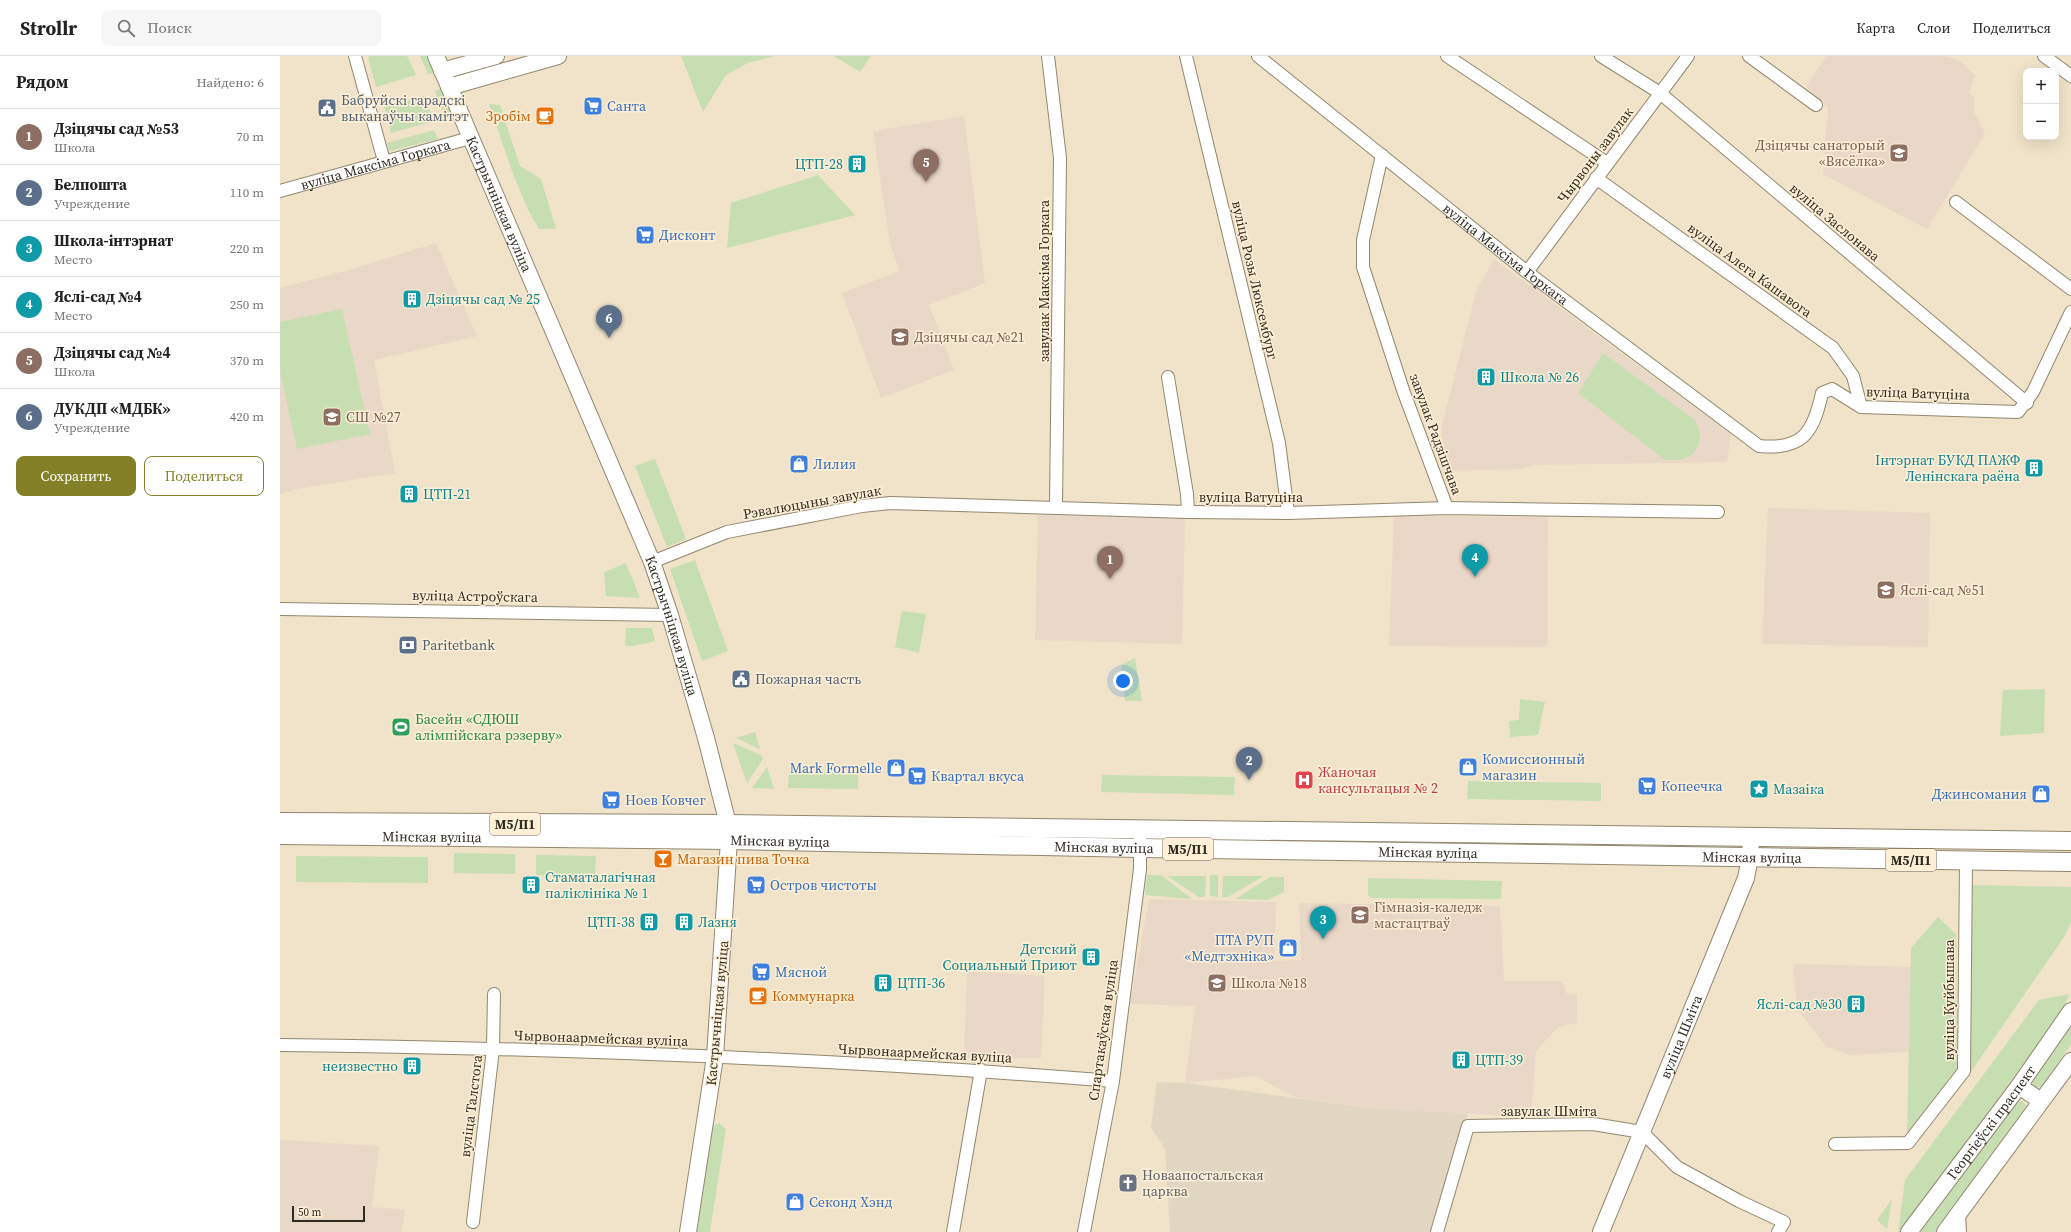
<!DOCTYPE html>
<html lang="ru">
<meta charset="utf-8">
<style>
body{margin:0;font-family:"Source Serif 4",serif;background:#f6f6f6;color:#222}
.controls{position:absolute;right:12px;top:12px;display:grid;overflow:hidden;border-radius:8px;box-shadow:0 4px 16px #0002}
.controls button{width:36px;height:36px;display:grid;place-items:center;padding:0;border:0;border-bottom:1px solid #e0e0e0;background:#fff;color:#222;font:20px sans-serif}
.scale{position:absolute;left:12px;bottom:10px;width:73px;box-sizing:border-box;padding-left:4px;border:2px solid #302b21;border-top:0;font-size:11px;line-height:14px;white-space:nowrap;color:#302b21;-webkit-text-stroke:3px #fdf0d6;paint-order:stroke}
.you{position:absolute;left:843px;top:625px;width:14px;height:14px;margin:-10px;border:3px solid #fff;border-radius:50%;background:#1a73e8;box-shadow:0 0 0 6px #1a73e833}
.badge{display:grid;place-items:center;width:26px;height:26px;border-radius:50%;background:#848028;color:#fff;font-size:13px;font-weight:700}
.pin{position:absolute;translate:-50% -33px;filter:drop-shadow(0 1px 2px #0008)}
.pin::after{content:'';position:absolute;top:21px;width:14px;height:12px;background:inherit;clip-path:polygon(0 0,100% 0,50% 100%)}
.list{margin:0;padding:0;list-style:none}
h2{display:flex;justify-content:space-between;align-items:center;height:52px;margin:0;padding:0 16px;font-size:17px}
h2 small{font-size:13px;font-weight:400;color:#767676}
.list li{display:grid;grid-template-columns:26px 1fr auto;gap:12px;align-items:center;box-sizing:border-box;height:56px;padding:0 16px;border-top:1px solid #e0e0e0}
.list b{display:block;font-size:15px;white-space:nowrap}
.list p{margin:0;font-size:13px;white-space:nowrap;color:#767676}
.list em{font-size:13px;font-style:normal;color:#767676}
.actions{display:flex;gap:8px;padding:12px 16px}
.actions a{flex:1;padding:9px 0;border:1px solid #848028;border-radius:8px;text-align:center;font-size:14px;color:#848028}
.actions .main{background:#848028;color:#fff}
.icon{flex:none;width:22px;height:22px;fill:none;stroke:currentColor;stroke-width:2;stroke-linecap:round;stroke-linejoin:round}
.map{position:relative;flex:none;width:1791px;height:1176px;overflow:hidden}
header{display:flex;align-items:center;gap:24px;box-sizing:border-box;height:56px;padding:0 20px;background:#fff;border-bottom:1px solid #e0e0e0}
header strong{font-size:19px}
nav{display:flex;gap:22px;margin-inline-start:auto;font-size:14px}
.search{width:280px;height:36px;background:#f6f6f6;display:flex;align-items:center;gap:10px;box-sizing:border-box;padding:0 14px;border-radius:8px;color:#767676;font-size:15px}
main{display:flex}
aside{flex:1;background:#fff}
.map>svg:first-child{display:block}
</style>
<header>
<strong>Strollr</strong>
<div class="search"><svg class="icon" aria-label="search" viewBox="0 0 24 24"><circle cx="10" cy="10" r="6"/><path d="M15 15l6 6"/></svg>Поиск</div>
<nav><a>Карта</a><a>Слои</a><a>Поделиться</a></nav>
</header>
<main>
<aside>
<h2>Рядом<small>Найдено: 6</small></h2>
<ul class="list">
<li><span class="badge" style="background:#8d6e63">1</span><div><b>Дзіцячы сад №53</b><p>Школа</p></div><em>70 m</em></li>
<li><span class="badge" style="background:#5c6f8a">2</span><div><b>Белпошта</b><p>Учреждение</p></div><em>110 m</em></li>
<li><span class="badge" style="background:#0f9aa8">3</span><div><b>Школа-інтэрнат</b><p>Место</p></div><em>220 m</em></li>
<li><span class="badge" style="background:#0f9aa8">4</span><div><b>Яслі-сад №4</b><p>Место</p></div><em>250 m</em></li>
<li><span class="badge" style="background:#8d6e63">5</span><div><b>Дзіцячы сад №4</b><p>Школа</p></div><em>370 m</em></li>
<li><span class="badge" style="background:#5c6f8a">6</span><div><b>ДУКДП «МДБК»</b><p>Учреждение</p></div><em>420 m</em></li>
</ul>
<div class="actions"><a class="main">Сохранить</a><a>Поделиться</a></div>
</aside>
<div class="map">
<svg width="1791" height="1176" viewBox="0 0 1791 1176">
<rect width="100%" height="100%" fill="#f0e3c9"/>
<path fill="#e1d6c2" d="M877,1026L905,1027L1096,1053L1188,1056L1153,1176H890L885,1093L871,1072Z"/>
<path fill="#e9d7c7" d="M1546,0H1663L1680,4L1695,20L1689,36L1694,42V56L1705,77L1647,173L1543,118L1548,51L1526,31Z
M684,60L705,227L649,249L674,314L601,342L562,237L620,215L610,188L593,75Z
M156,187L197,280L94,304L115,417L18,433L0,438V232L69,214Z
M1214,203L1451,378L1447,406L1255,409L1240,413L1164,415L1162,369L1196,236Z
M1488,452L1650,457L1648,591L1482,588Z
M758,459L905,462L902,588L755,584Z
M1114,460L1268,461L1267,591L1109,590Z
M869,843L996,846L994,905L1021,904L1019,847L1220,850L1224,925H1282L1287,938L1297,939V967L1278,971L1256,995L1251,1061L1096,1053L1014,1041L976,1020L905,1027L915,950L850,948Z
M1513,908L1631,911L1629,996L1570,999L1547,991L1517,953Z
M687,915L765,920L761,1002L684,1001Z
M0,1084L99,1090L92,1151L125,1154L121,1176H0Z"/>
<path fill="#c7deb3" d="M92,0H127L136,19L96,31L88,1Z
M140,0H151L158,16L148,18Z
M401,0H495L468,7L446,19L423,56Z
M554,0H591L580,16Z
M164,31L174,59L166,63L155,35Z
M144,40L154,65L111,77L104,50Z
M209,48L220,49L240,110L261,123L276,173H259L248,154L233,118Z
M154,74L158,83L109,95L107,87Z
M538,119L575,159L447,192L451,147Z
M62,253L90,378L17,393L0,315V266Z
M1323,297L1415,364C1428,389 1412,409 1384,403L1298,337Z
M375,403L406,483L387,491L355,410Z
M415,504L448,595L422,605L390,513Z
M346,507L360,542L326,540L324,516Z
M622,555L646,558L639,597L615,591Z
M346,572H372L375,585L354,590H345Z
M855,602L862,645H845L841,609Z
M1765,633L1764,677L1720,680L1723,634Z
M1240,643L1265,646L1258,679L1230,681L1229,665L1239,664Z
M475,676L480,693L456,682Z
M453,687L481,699L483,703L467,727Z
M487,711L494,733L472,732Z
M509,715L578,716V733L508,732Z
M822,719L955,721L954,739L821,736Z
M1188,725L1321,727V745L1187,743Z
M174,797L235,798V818L174,817Z
M256,799L316,800L315,820L256,819Z
M16,800L148,801V827L16,826Z
M867,819H881L912,843L865,839Z
M930,819H938V841L930,840Z
M887,820H926L925,841H919Z
M943,820H984L948,841H942Z
M990,821H1004V836L988,844L955,843Z
M1088,822L1222,825L1221,843L1092,842L1088,839Z
M1690,829L1791,831V866L1784,881L1688,1020Z
M1658,861L1676,878L1677,1014L1627,1079L1631,892Z
M1789,938L1784,952L1621,1176H1618L1625,1124L1759,944Z
M1791,968V988L1762,1031H1755L1752,1025Z
M1737,1045H1743L1746,1050L1655,1176H1640Z
M439,1067L446,1073L430,1176H414L431,1071Z
M1612,1143L1607,1173L1597,1164Z"/>
<g fill="none" stroke-linecap="round" stroke-linejoin="round">
<g stroke="#92876e" stroke-width="14">
<g id="street">
<path d="M75,0L104,105"/>
<path d="M768,0L780,102L776,451"/>
<path d="M906,0L999,387L1008,457"/>
<path id="s1" d="M978,0L1247,216L1479,390C1522,394 1533,378 1542,337L1552,333L1581,351L1738,356L1753,336L1791,256"/>
<path d="M1167,0L1327,107"/>
<path d="M1321,0L1380,37L1747,347"/>
<path d="M1469,0L1536,49"/>
<path d="M1764,0L1791,20"/>
<path d="M1102,99L1083,184V211L1123,334L1167,452"/>
<path d="M1316,122L1553,292L1573,320L1581,351"/>
<path id="s2" d="M0,135L190,82"/>
<path d="M1676,146L1791,233"/>
<path d="M1247,216L1408,0"/>
<path d="M888,321L907,438L908,456"/>
<path d="M372,506L447,476L582,450L610,447L908,456L1008,457L1167,452L1438,456"/>
<path d="M0,553L390,559"/>
<path d="M0,989C278,992 556,1003 833,1025"/>
<path d="M1555,1088L1628,1087L1684,1015L1686,805"/>
<path d="M1679,1158L1680,1176"/>
<path d="M193,1166L213,993L214,938"/>
<path d="M673,1176L701,1014"/>
<path d="M804,1176L833,1025L860,813V774"/>
<path d="M1157,1176L1188,1070L1313,1068L1362,1076L1397,1111L1459,1145L1504,1166L1498,1176"/>
</g>
</g>
<g stroke="#92876e" stroke-width="18">
<g id="secondary">
<path id="s3" d="M156,0L372,506L390,559L426,682L448,768L449,784L435,1001L408,1176"/>
<path d="M162,15L216,0"/>
<path d="M169,31L278,0"/>
<path d="M1739,1030L1761,1045"/>
<path id="s4" d="M1321,1176L1466,822L1470,802L1471,782"/>
<path id="s5" d="M1629,1176L1739,1030L1791,955"/>
<path d="M1665,1176L1791,1005"/>
</g>
</g>
<g stroke="#92876e" stroke-width="20">
<g id="primary">
<path d="M0,766L448,768L1791,785"/>
<path id="s6" d="M0,779L449,784L860,792L1791,806"/>
</g>
</g>
<use href="#street" stroke="#fff" stroke-width="12"/>
<use href="#secondary" stroke="#fff" stroke-width="16"/>
<use href="#primary" stroke="#fff" stroke-width="18"/>
</g>
<defs>
<g id="supermarket-square" transform="scale(1)"><rect x="-9" y="-9" width="18" height="18" rx="4" fill="#3f7fe0" stroke="#fdf0d6"/><path d="M-6-5.5h2.5l.6 2H6L4.5 2H-2.5L-4.4-4H-6ZM-1.5 3.2a1.3 1.3 0 1 0 .1 0ZM3 3.2a1.3 1.3 0 1 0 .1 0Z" fill="#fff"/></g>
<g id="civic-square" transform="scale(1)"><rect x="-9" y="-9" width="18" height="18" rx="4" fill="#5c6f8a" stroke="#fdf0d6"/><path d="M-.6-6.5H3V-4.5H.6V-3L4-1V1h2V6H-6V1h2V-1L-.6-3ZM-1.2 2.5V6h2.4V2.5Z" fill="#fff"/></g>
<g id="cafe-square" transform="scale(1)"><rect x="-9" y="-9" width="18" height="18" rx="4" fill="#e8710a" stroke="#fdf0d6"/><path d="M-5.5-4.5H6V0H3Q3 3.5 0 3.5H-2.5Q-5.5 3.5-5.5 0ZM3-3.2v2h1.7v-2ZM-6 4.5H4V6H-6Z" fill="#fff"/></g>
<g id="school-square" transform="scale(1)"><rect x="-9" y="-9" width="18" height="18" rx="4" fill="#8d6e63" stroke="#fdf0d6"/><path d="M0-5L7-2L0 1L-7-2ZM-4 1L0 2.5L4 1V4Q0 6-4 4Z" fill="#fff"/></g>
<g id="building-square" transform="scale(1)"><rect x="-9" y="-9" width="18" height="18" rx="4" fill="#0f9aa8" stroke="#fdf0d6"/><path d="M-4-6H4V6H1V3H-1V6H-4ZM-2.5-4.3h1.7v1.8h-1.7ZM.8-4.3h1.7v1.8H.8ZM-2.5-1h1.7V.8h-1.7ZM.8-1h1.7V.8H.8Z" fill="#fff"/></g>
<g id="shop-square" transform="scale(1)"><rect x="-9" y="-9" width="18" height="18" rx="4" fill="#3f7fe0" stroke="#fdf0d6"/><path d="M-5-2.5h2.3a2.7 3.5 0 0 1 5.4 0H5L5.5 6h-11ZM-1.5-2.5h3a1.5 2.3 0 0 0-3 0Z" fill="#fff"/></g>
<g id="bank-square" transform="scale(1)"><rect x="-9" y="-9" width="18" height="18" rx="4" fill="#5c6f8a" stroke="#fdf0d6"/><path d="M-6-4H6V4H-6ZM0-2.3a2.3 2.3 0 1 0 0 4.6a2.3 2.3 0 1 0 0-4.6Z" fill="#fff"/></g>
<g id="stadium-square" transform="scale(1)"><rect x="-9" y="-9" width="18" height="18" rx="4" fill="#2e9e5b" stroke="#fdf0d6"/><path d="M0-5a6.5 5 0 1 0 0 10a6.5 5 0 1 0 0-10ZM-3.5-1.8h7v3.6h-7Z" fill="#fff"/></g>
<g id="hospital-square" transform="scale(1)"><rect x="-9" y="-9" width="18" height="18" rx="4" fill="#e0444e" stroke="#fdf0d6"/><path d="M-5-5h3v3.5h4V-5h3V5h-3V1.5h-4V5h-3Z" fill="#fff"/></g>
<g id="sight-square" transform="scale(1)"><rect x="-9" y="-9" width="18" height="18" rx="4" fill="#0f9aa8" stroke="#fdf0d6"/><path d="M0-6L1.8-2.2L6-1.7L2.9 1.2L3.7 5.4L0 3.3L-3.7 5.4L-2.9 1.2L-6-1.7L-1.8-2.2Z" fill="#fff"/></g>
<g id="bar-square" transform="scale(1)"><rect x="-9" y="-9" width="18" height="18" rx="4" fill="#e8710a" stroke="#fdf0d6"/><path d="M-6-5H6L.8 .8V4.5H3.5V6h-7V4.5H-.8V.8Z" fill="#fff"/></g>
<g id="church-square" transform="scale(1)"><rect x="-9" y="-9" width="18" height="18" rx="4" fill="#6b7280" stroke="#fdf0d6"/><path d="M-1.2-6h2.4v3.5h3.3v2.4h-3.3V6h-2.4V-.1h-3.3v-2.4h3.3Z" fill="#fff"/></g>
</defs>
<g fill-rule="evenodd">
<use href="#supermarket-square" x="313" y="50"/>
<use href="#civic-square" x="47" y="52"/>
<use href="#cafe-square" x="265" y="60"/>
<use href="#school-square" x="1619" y="97"/>
<use href="#building-square" x="577" y="108"/>
<use href="#supermarket-square" x="365" y="179"/>
<use href="#building-square" x="132" y="243"/>
<use href="#school-square" x="620" y="281"/>
<use href="#building-square" x="1206" y="321"/>
<use href="#school-square" x="52" y="361"/>
<use href="#shop-square" x="519" y="408"/>
<use href="#building-square" x="1754" y="412"/>
<use href="#building-square" x="129" y="438"/>
<use href="#school-square" x="1606" y="534"/>
<use href="#bank-square" x="128" y="589"/>
<use href="#civic-square" x="461" y="623"/>
<use href="#stadium-square" x="121" y="671"/>
<use href="#shop-square" x="1188" y="711"/>
<use href="#shop-square" x="616" y="712"/>
<use href="#supermarket-square" x="637" y="720"/>
<use href="#hospital-square" x="1024" y="724"/>
<use href="#supermarket-square" x="1367" y="730"/>
<use href="#sight-square" x="1479" y="733"/>
<use href="#shop-square" x="1761" y="738"/>
<use href="#supermarket-square" x="331" y="744"/>
<use href="#bar-square" x="383" y="803"/>
<use href="#building-square" x="251" y="829"/>
<use href="#supermarket-square" x="476" y="829"/>
<use href="#school-square" x="1080" y="859"/>
<use href="#building-square" x="369" y="866"/>
<use href="#building-square" x="404" y="866"/>
<use href="#shop-square" x="1008" y="892"/>
<use href="#building-square" x="811" y="901"/>
<use href="#supermarket-square" x="481" y="916"/>
<use href="#building-square" x="603" y="927"/>
<use href="#school-square" x="937" y="927"/>
<use href="#cafe-square" x="478" y="940"/>
<use href="#building-square" x="1576" y="948"/>
<use href="#building-square" x="1181" y="1004"/>
<use href="#building-square" x="132" y="1010"/>
<use href="#church-square" x="848" y="1127"/>
<use href="#shop-square" x="515" y="1146"/>
</g>
<g text-anchor="middle" stroke-width="3" stroke-linejoin="round" paint-order="stroke">
<g fill="#fdf0d6" stroke="#6e6657" stroke-width="1">
<rect x="210" y="757" width="50" height="22" rx="3"/>
<rect x="883" y="782" width="50" height="22" rx="3"/>
<rect x="1606" y="793" width="50" height="22" rx="3"/>
</g>
<g font-size="13" font-weight="bold" fill="#302b21">
<text x="235" y="773">М5/П1</text>
<text x="908" y="798">М5/П1</text>
<text x="1631" y="809">М5/П1</text>
</g>
<g font-size="14" fill="#4e5e75" stroke="#fdf0d6" text-anchor="start">
<text x="61" y="49">Бабруйскі гарадскі<tspan x="61" dy="16">выканаўчы камітэт</tspan></text>
<text x="142" y="594">Paritetbank</text>
<text x="475" y="628">Пожарная часть</text>
</g>
<g font-size="14" fill="#366cbe" stroke="#fdf0d6" text-anchor="start">
<text x="327" y="55">Санта</text>
<text x="379" y="184">Дисконт</text>
<text x="533" y="413">Лилия</text>
<text x="1202" y="708">Комиссионный<tspan x="1202" dy="16">магазин</tspan></text>
<text x="602" y="717" text-anchor="end">Mark Formelle</text>
<text x="651" y="725">Квартал вкуса</text>
<text x="1381" y="735">Копеечка</text>
<text x="1747" y="743" text-anchor="end">Джинсомания</text>
<text x="345" y="749">Ноев Ковчег</text>
<text x="490" y="834">Остров чистоты</text>
<text x="994" y="889" text-anchor="end">ПТА РУП<tspan x="994" dy="16">«Медтэхніка»</tspan></text>
<text x="495" y="921">Мясной</text>
<text x="529" y="1151">Секонд Хэнд</text>
</g>
<g font-size="14" fill="#c56008" stroke="#fdf0d6" text-anchor="start">
<text x="251" y="65" text-anchor="end">Зробім</text>
<text x="397" y="808">Магазин пива Точка</text>
<text x="492" y="945">Коммунарка</text>
</g>
<g font-size="14" fill="#785e54" stroke="#fdf0d6" text-anchor="start">
<text x="1605" y="94" text-anchor="end">Дзіцячы санаторый<tspan x="1605" dy="16">«Вясёлка»</tspan></text>
<text x="634" y="286">Дзіцячы сад №21</text>
<text x="66" y="366">СШ №27</text>
<text x="1620" y="539">Яслі-сад №51</text>
<text x="1094" y="856">Гімназія-каледж<tspan x="1094" dy="16">мастацтваў</tspan></text>
<text x="951" y="932">Школа №18</text>
</g>
<g font-size="14" fill="#302b21" stroke="#fdf0d6">
<text transform="translate(1315 99) rotate(-53)" y="5">Чырвоны завулак</text>
<text dy="5" stroke="none"><textPath href="#s2" startOffset="99">вуліца Максіма Горкага</textPath></text>
<text dy="5" stroke="none"><textPath href="#s3" startOffset="161">Кастрычніцкая вуліца</textPath></text>
<text transform="translate(1555 166) rotate(40)" y="5">вуліца Заслонава</text>
<text dy="5" stroke="none"><textPath href="#s1" startOffset="317">вуліца Максіма Горкага</textPath></text>
<text transform="translate(1470 214) rotate(36)" y="5">вуліца Алега Кашавога</text>
<text transform="translate(975 224) rotate(77)" y="5">вуліца Розы Люксембург</text>
<text transform="translate(764 225) rotate(-90)" y="5">завулак Максіма Горкага</text>
<text transform="translate(1638 337) rotate(2)" y="5">вуліца Ватуціна</text>
<text transform="translate(1156 378) rotate(70)" y="5">завулак Радзішчава</text>
<text x="971" y="446">вуліца Ватуціна</text>
<text transform="translate(532 446) rotate(-10)" y="5">Рэвалюцыны завулак</text>
<text transform="translate(195 540) rotate(1)" y="5">вуліца Астроўскага</text>
<text dy="5" stroke="none"><textPath href="#s3" startOffset="617">Кастрычніцкая вуліца</textPath></text>
<text dy="5" stroke="none"><textPath href="#s6" startOffset="152">Мінская вуліца</textPath></text>
<text dy="5" stroke="none"><textPath href="#s6" startOffset="500">Мінская вуліца</textPath></text>
<text dy="5" stroke="none"><textPath href="#s6" startOffset="824">Мінская вуліца</textPath></text>
<text dy="5" stroke="none"><textPath href="#s6" startOffset="1148">Мінская вуліца</textPath></text>
<text dy="5" stroke="none"><textPath href="#s6" startOffset="1472">Мінская вуліца</textPath></text>
<text transform="translate(1669 944) rotate(-90)" y="5">вуліца Куйбышава</text>
<text transform="translate(437 957) rotate(-85)" y="5">Кастрычніцкая вуліца</text>
<text transform="translate(823 974) rotate(-82)" y="5">Спартакаўская вуліца</text>
<text dy="5" stroke="none"><textPath href="#s4" startOffset="211">вуліца Шміта</textPath></text>
<text transform="translate(321 982) rotate(2)" y="5">Чырвонаармейская вуліца</text>
<text transform="translate(645 997) rotate(3)" y="5">Чырвонаармейская вуліца</text>
<text transform="translate(191 1050) rotate(-83)" y="5">вуліца Талстога</text>
<text x="1269" y="1060">завулак Шміта</text>
<text dy="5" stroke="none"><textPath href="#s5" startOffset="137">Георгіеўскі праспект</textPath></text>
</g>
<g font-size="14" fill="#0d838f" stroke="#fdf0d6" text-anchor="start">
<text x="563" y="113" text-anchor="end">ЦТП-28</text>
<text x="146" y="248">Дзіцячы сад № 25</text>
<text x="1220" y="326">Школа № 26</text>
<text x="1740" y="409" text-anchor="end">Інтэрнат БУКД ПАЖФ<tspan x="1740" dy="16">Ленінскага раёна</tspan></text>
<text x="143" y="443">ЦТП-21</text>
<text x="1493" y="738">Мазаіка</text>
<text x="265" y="826">Стаматалагічная<tspan x="265" dy="16">паліклініка № 1</tspan></text>
<text x="355" y="871" text-anchor="end">ЦТП-38</text>
<text x="418" y="871">Лазня</text>
<text x="797" y="898" text-anchor="end">Детский<tspan x="797" dy="16">Социальный Приют</tspan></text>
<text x="617" y="932">ЦТП-36</text>
<text x="1562" y="953" text-anchor="end">Яслі-сад №30</text>
<text x="1195" y="1009">ЦТП-39</text>
<text x="118" y="1015" text-anchor="end">неизвестно</text>
</g>
<g font-size="14" fill="#27864d" stroke="#fdf0d6" text-anchor="start">
<text x="135" y="668">Басейн «СДЮШ<tspan x="135" dy="16">алімпійскага рэзерву»</tspan></text>
</g>
<g font-size="14" fill="#be3a42" stroke="#fdf0d6" text-anchor="start">
<text x="1038" y="721">Жаночая<tspan x="1038" dy="16">кансультацыя № 2</tspan></text>
</g>
<g font-size="14" fill="#5b616d" stroke="#fdf0d6" text-anchor="start">
<text x="862" y="1124">Новаапостальская<tspan x="862" dy="16">царква</tspan></text>
</g>
</g>
</svg>
<div class="controls">
<button>+</button>
<button>−</button>
</div>
<div class="scale">50 m</div>
<div class="you"></div>
<div class="pin badge" style="left:830px;top:523px;background:#8d6e63">1</div>
<div class="pin badge" style="left:969px;top:724px;background:#5c6f8a">2</div>
<div class="pin badge" style="left:1043px;top:883px;background:#0f9aa8">3</div>
<div class="pin badge" style="left:1195px;top:521px;background:#0f9aa8">4</div>
<div class="pin badge" style="left:646px;top:126px;background:#8d6e63">5</div>
<div class="pin badge" style="left:329px;top:282px;background:#5c6f8a">6</div>
</div>
</main>
